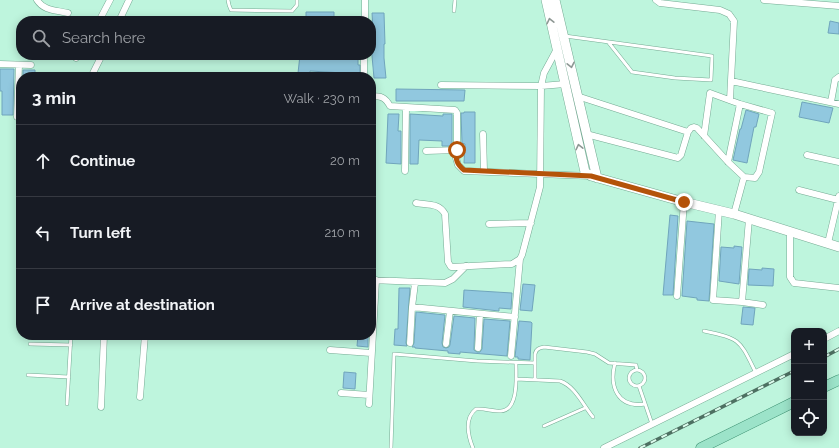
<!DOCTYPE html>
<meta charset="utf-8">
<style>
body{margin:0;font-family:Raleway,sans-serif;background:#20242c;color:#f1f3f6}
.controls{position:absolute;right:12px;bottom:12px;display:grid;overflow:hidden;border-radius:8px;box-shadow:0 2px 10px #0003}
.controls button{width:36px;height:36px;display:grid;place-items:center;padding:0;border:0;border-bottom:1px solid #363941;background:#171b24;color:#f1f3f6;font:20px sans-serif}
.stop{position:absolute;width:12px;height:12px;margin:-9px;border:3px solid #b45309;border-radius:50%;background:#fff}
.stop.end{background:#b45309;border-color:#fff;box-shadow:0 1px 4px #0008}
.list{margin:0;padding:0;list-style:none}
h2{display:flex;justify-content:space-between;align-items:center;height:52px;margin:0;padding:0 16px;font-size:17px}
h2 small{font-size:13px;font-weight:400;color:#9ea1a6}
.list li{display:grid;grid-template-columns:26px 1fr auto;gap:12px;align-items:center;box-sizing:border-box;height:72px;padding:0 16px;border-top:1px solid #363941}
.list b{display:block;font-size:15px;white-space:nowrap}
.list em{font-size:13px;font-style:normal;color:#9ea1a6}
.icon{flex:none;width:22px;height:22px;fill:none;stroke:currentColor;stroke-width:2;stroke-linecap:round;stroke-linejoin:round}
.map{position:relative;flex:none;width:839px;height:448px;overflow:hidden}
.search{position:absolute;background:#171b24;box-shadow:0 2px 10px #0003;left:16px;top:16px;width:360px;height:44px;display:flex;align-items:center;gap:10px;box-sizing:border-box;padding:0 14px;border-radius:16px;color:#9ea1a6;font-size:15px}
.panel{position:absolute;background:#171b24;box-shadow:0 2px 10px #0003;left:16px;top:72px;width:360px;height:268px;border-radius:16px}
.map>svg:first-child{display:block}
</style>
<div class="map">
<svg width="839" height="448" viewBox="0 0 839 448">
<rect width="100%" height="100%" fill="#bef5dd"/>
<path fill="#91c8df" stroke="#70a5bc" d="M306,12H334V21H306Z
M372,13H384L385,44H384V58L386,78H374L372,56V47H374Z
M830,21L839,23V34L828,33Z
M300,55H358V65H360V74L310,71V74L298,73Z
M0,69H14L13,115H2V91H0Z
M23,70H35V77H23Z
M396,89L465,90L464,101H396Z
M802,102L833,108L829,123L799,117Z
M746,110L759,114L756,127H754L747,163L733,160L740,129H741Z
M464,112H475V163H464L465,144L462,143L461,113H464Z
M388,114H399L398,131H401V164L386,163Z
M410,114L443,116V114H452V146H442V141L419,140L418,164H410Z
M670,215L678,216L673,295H663Z
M687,221L714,224L709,301L697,300V298L682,296Z
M734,246L742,247L739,284L719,281L721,247L734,248Z
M762,268L774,269L773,286L748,285L749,269L762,270Z
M523,284L535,285L532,311L520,310Z
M399,288H410L406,343L407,346L394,345L395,329H398Z
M464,290L512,293L511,309L499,308V311L463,307Z
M743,307L755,308L753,325L741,324Z
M416,312L445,315L442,343L443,347L446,348L449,347L450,345L454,316L475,318L474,348V350L477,352H480L482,349L484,319L510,321L507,356L460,352V354L448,353V351L415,348V347H412L414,343Z
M519,321L531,322L532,323L530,360L518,359V357H515Z
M358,335H368V347L357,346Z
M344,372L356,373L355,389L343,388Z"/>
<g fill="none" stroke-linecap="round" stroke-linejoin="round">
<g stroke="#75aa93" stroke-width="4">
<path id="lane" d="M228,0L229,5L231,10L292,11L297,5V0
M454,11L455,0
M565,36L712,56L711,80L675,78L632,72L609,43
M371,218V265
M704,331C741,339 739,339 756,373
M30,344L71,345
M615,363C609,386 617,408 645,404
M629 378a8 8 0 1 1 16 0a8 8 0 1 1-16 0Z
M28,375L69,377
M516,379L560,381C575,386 583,405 593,417
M535,379V354C536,349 539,348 544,347L587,352L595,354L609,363L636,365L637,370
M639,386L652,424
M67,404L71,335
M544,426L585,408
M391,448L394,354L477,361L535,363
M473,448C468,436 464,418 476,409C485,408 493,412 501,411C519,410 516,376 516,363"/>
</g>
<g stroke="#75aa93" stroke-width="7">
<path id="street" d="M37,0C44,11 56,10 68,13
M656,0L660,3L720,10L729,14L734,21L730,100
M764,0L839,6
M99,21L110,0
M119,21L129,0
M365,21V0
M76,58L78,55
M0,64L31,65
M91,77L102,55
M364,77V55
M731,81L839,104
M441,85L541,86L565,84
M371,96C381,96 385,97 390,106L455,110L457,113V150L456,158L458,165L464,171L591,176
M577,96L688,132
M831,102L835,80L839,77
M17,117L19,65
M483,134L484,171
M586,134L678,158L681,155L688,132L691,128L694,127L697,128L728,162L744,177L734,214
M704,136L710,93L740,104
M426,151L457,150
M807,155L839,162
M728,162L740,104L772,113L759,172L755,178L744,177
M405,171L406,108
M799,190L838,200
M416,203C428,205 439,203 445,214L448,262L451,267L512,264L520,259
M719,210L713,300L742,302L749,219
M489,224L531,223
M790,232V277L794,283L839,288
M828,243L839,196
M371,280L445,283L453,279L466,266
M415,283L412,307L515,317
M677,296L684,202
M742,302L763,305
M824,339L839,331
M410,343L412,307
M446,344L450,311
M478,348L480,314
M330,350L371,353
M511,356L520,259L522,255L540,187L541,86L544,73L557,49
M341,393L369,395
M140,397L145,335
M369,404L376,280
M101,407L104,335
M604,448L794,354"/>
</g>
<g stroke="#75aa93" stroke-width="10">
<path id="secondary" d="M546,0L585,172L591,176L684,202L734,214L839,247
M555,0L597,178"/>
</g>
<g stroke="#3c9071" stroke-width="11">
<path id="primary" d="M824,387L839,380
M701,448L794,402"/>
</g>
<use href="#lane" stroke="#fff" stroke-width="3"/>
<use href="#street" stroke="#fff" stroke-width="6"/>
<use href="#secondary" stroke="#fff" stroke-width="9"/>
<use href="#primary" stroke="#9ce3c9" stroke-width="10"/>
<g stroke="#4e7062" stroke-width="3.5">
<path id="rail" d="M824,357L839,349
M640,448L794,371"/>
</g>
<use href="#rail" stroke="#ddfdee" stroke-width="2" stroke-dasharray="6" stroke-linecap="butt"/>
</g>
<defs><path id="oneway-chevron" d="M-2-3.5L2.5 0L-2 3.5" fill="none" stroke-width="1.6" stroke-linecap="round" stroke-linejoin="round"/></defs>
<g stroke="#8e9894">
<use href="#oneway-chevron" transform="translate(550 21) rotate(-103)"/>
<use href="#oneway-chevron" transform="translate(571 65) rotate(78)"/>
<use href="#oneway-chevron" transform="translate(579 147) rotate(-103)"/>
</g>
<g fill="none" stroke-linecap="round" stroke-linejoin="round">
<path stroke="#b45309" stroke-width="5" d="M457,150C455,160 457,164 464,170L591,176L684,202"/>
</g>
</svg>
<div class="controls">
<button>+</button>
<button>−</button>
<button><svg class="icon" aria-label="locate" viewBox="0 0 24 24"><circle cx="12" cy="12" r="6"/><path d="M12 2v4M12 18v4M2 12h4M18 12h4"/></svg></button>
</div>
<div class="stop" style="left:457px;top:150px"></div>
<div class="stop end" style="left:684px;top:202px"></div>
<div class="search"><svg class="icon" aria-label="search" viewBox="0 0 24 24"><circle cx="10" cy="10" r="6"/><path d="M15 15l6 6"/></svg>Search here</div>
<section class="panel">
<h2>3 min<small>Walk · 230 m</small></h2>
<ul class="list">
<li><svg class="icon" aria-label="ahead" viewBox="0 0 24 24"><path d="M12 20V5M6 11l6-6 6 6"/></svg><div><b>Continue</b></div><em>20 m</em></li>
<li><svg class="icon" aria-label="left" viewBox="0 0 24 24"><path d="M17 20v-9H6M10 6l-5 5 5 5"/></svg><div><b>Turn left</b></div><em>210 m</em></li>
<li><svg class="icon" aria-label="arrive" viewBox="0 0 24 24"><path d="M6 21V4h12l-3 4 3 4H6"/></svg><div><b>Arrive at destination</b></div></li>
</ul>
</section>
</div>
